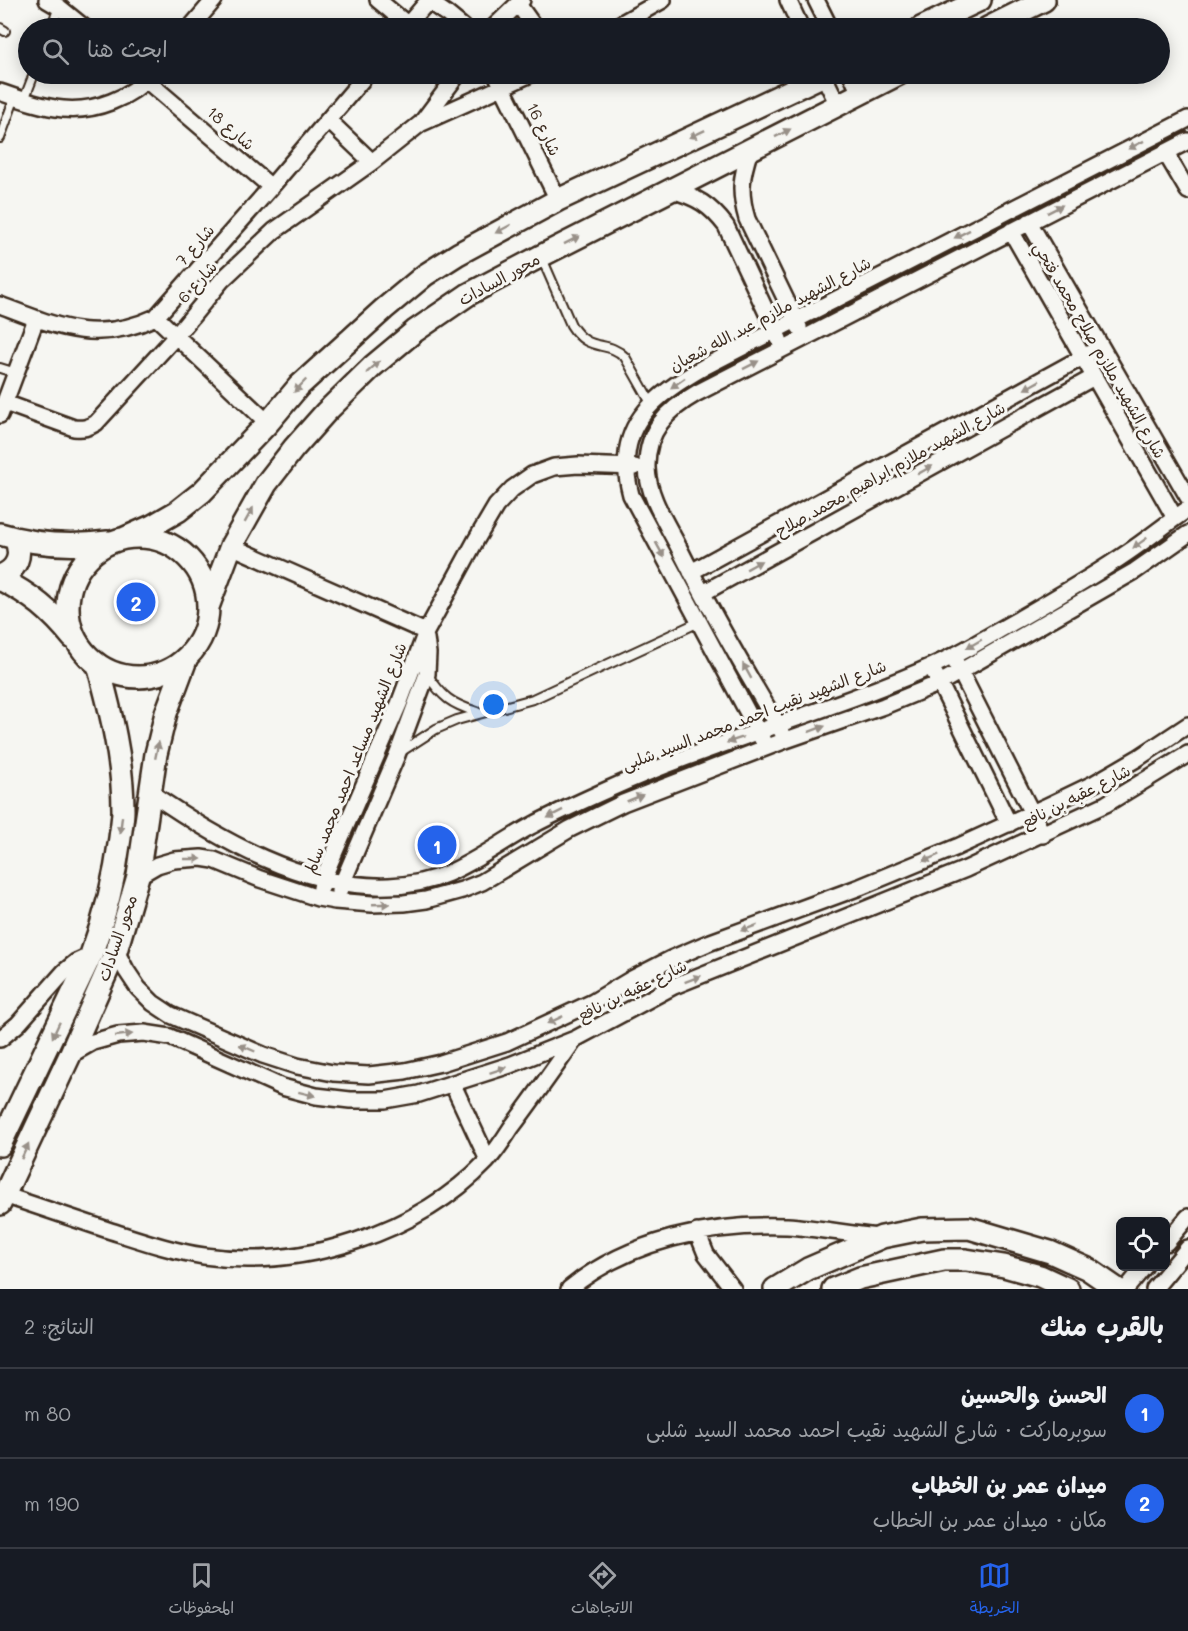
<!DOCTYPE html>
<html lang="ar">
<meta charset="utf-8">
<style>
body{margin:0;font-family:Mali,"Playpen Sans Arabic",sans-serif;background:#20242c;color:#f1f3f6;direction:rtl}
.controls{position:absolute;right:18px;bottom:18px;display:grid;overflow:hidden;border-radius:9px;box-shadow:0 3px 15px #0003}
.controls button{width:54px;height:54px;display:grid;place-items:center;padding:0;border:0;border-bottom:2px solid #363941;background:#171b24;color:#f1f3f6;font:30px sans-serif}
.you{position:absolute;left:494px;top:705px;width:21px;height:21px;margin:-15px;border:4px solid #fff;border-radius:50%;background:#1a73e8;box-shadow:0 0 0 9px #1a73e833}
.badge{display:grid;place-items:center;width:39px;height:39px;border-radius:50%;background:#2563eb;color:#fff;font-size:20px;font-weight:700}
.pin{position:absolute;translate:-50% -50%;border:3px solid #fff;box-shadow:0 2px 6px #0006}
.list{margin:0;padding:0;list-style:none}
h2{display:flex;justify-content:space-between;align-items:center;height:78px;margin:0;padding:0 24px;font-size:26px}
h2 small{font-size:20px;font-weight:400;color:#9ea1a6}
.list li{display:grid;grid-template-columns:39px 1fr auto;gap:18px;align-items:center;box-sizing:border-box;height:90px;padding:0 24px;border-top:2px solid #363941}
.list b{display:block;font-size:22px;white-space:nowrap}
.list p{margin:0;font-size:20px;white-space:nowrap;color:#9ea1a6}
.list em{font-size:20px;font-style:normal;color:#9ea1a6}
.icon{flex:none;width:33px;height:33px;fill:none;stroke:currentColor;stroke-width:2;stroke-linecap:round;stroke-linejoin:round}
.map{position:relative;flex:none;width:1188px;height:1289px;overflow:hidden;direction:ltr}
.search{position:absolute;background:#171b24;box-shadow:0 3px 15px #0003;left:18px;right:18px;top:18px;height:66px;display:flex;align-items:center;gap:15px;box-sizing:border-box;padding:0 21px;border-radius:33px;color:#9ea1a6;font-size:22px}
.sheet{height:258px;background:#171b24}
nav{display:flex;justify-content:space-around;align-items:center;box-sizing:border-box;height:84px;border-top:2px solid #363941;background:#171b24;font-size:16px;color:#9ea1a6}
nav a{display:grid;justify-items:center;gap:3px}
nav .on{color:#2563eb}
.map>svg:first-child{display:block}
</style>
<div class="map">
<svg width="1188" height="1289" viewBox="0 0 1188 1289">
<rect width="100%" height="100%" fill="#f6f6f2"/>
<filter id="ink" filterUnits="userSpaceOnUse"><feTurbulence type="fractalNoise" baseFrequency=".0167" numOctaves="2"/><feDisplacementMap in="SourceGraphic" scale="12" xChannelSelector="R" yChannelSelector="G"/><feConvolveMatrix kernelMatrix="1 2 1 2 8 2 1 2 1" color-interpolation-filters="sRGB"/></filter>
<g filter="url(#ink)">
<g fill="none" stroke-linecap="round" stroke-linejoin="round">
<g stroke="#3b2a1e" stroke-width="12">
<path id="lane" d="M0,28L5,31
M51,28L59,7
M350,74L360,82
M24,100L34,74
M0,138L15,97
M541,256L571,325C589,354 607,339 625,357L651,403
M0,368L16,373
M427,674C442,697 451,704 477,712
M402,751L436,729L457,720L533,699L699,622"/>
</g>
<g stroke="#3b2a1e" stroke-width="20">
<path id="street" d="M47,0L59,7L85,28
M378,0L408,25
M788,0L801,28
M816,0L830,28
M428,1L447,14L464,28
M518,4L535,28
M190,28L214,0
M405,28L429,0
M493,28L522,0
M613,28L663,0
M139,74L271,187
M496,74L558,200
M823,74L838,105
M851,74L860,94
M0,92C20,99 42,107 63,109C95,112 131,98 152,74
M328,120L372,162
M422,122L458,74
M750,150C741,177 739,192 747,219L799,327
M1165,152L1188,191
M671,190C697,197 710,205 726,226L779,339
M1029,222L1188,497
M1011,231L1175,518
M0,305C58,327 96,345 156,317L271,187L367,74
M156,317L268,423
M5,403L74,428C83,429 88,428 96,423L176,336L222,280L274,231L372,162L420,124L531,74
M0,415L36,319
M231,546L426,632
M691,572L1101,347
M703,593L1094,377
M956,663L1043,835
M935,674L1009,824
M782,732C745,671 709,608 677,544C665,521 648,495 647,468C646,431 667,410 697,393L1188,141
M763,741L631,495C612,427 653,396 706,366L1188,119
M151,793C219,840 304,889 389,886C448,885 482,853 531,826C556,813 582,801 609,789C682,756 760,732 836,704C875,690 916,675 953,656C975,645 997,631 1019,619C1055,598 1092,577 1127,553C1148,539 1167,523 1188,509
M138,876L157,865L174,860L201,858L214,860L260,879L318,898L335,901L372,904L404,903L426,900L462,890L482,882L570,829L623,803L786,740L884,706L940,683L1135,571L1188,534
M321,888L323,879L399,704L426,632L476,540L496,506L512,489L532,475L554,467L578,465L635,467
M339,891L397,755L427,674L428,653L426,638
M116,951L126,970L138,988L153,1003L171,1015L263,1055L297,1066L333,1073L369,1075L405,1071L441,1063L507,1042L593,1002L630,980L671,959L708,943L860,887L957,847L1047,806L1095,783L1138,758L1188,725
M0,1039L18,1024L65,971L76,962L91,955
M70,1055L93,1042L118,1035L144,1033L170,1037L282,1087L316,1096L350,1100H385L419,1094L510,1065L575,1039L674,986L966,869L1106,804L1188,754
M453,1085L488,1160
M4,1195C39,1207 73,1218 108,1230C140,1240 171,1251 204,1256C303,1270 418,1233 487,1161C496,1151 504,1139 511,1128C533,1099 554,1069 575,1039
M697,1232L706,1254L733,1289
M1166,1243L1188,1217
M569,1289C629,1240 712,1223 787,1226C817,1228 848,1234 879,1237
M1126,1289L1145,1266
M1154,1289L1188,1248"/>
</g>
<g stroke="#3b2a1e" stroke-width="26">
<path id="secondary" d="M921,28L980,0
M988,28L1044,0
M0,534C36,545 71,547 108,542
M68 607a70 70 0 1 1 140 0a70 70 0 1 1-140 0Z
M125,538L152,526L178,511L202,492L268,423L299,386L384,309L425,275L458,254L558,200L826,74
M0,576C17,570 23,555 15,539
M0,579C32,595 51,611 73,638
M208,607L231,546L266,484L294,448L326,412L373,366L415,331L469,294L541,256L899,74
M0,1145L91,955C105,917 115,878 120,838C121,829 123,819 123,810C123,761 111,712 98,665
M0,1204L70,1055L116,951L138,876L156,754L166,713L187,657
M775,1289L808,1269L882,1237L922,1229L969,1228L1050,1252L1088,1269L1117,1289
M833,1289L860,1278L944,1260H966L1004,1266L1040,1276L1068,1289"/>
</g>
<use href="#lane" stroke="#f6f6f2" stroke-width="8"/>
<use href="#street" stroke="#f6f6f2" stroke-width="15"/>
<use href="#secondary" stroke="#f6f6f2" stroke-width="21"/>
</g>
<defs><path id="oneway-solid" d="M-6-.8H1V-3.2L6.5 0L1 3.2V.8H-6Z" transform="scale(1.5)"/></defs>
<g fill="#989088">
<use href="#oneway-solid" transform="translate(783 133) rotate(-27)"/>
<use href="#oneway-solid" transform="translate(697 134) rotate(155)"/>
<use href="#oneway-solid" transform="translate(1136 145) rotate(153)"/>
<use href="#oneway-solid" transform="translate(1055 209) rotate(-27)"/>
<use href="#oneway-solid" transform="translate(503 229) rotate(152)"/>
<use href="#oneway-solid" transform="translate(962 234) rotate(153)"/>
<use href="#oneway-solid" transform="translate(572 240) rotate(-27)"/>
<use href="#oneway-solid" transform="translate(751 365) rotate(-27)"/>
<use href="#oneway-solid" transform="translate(373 367) rotate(-42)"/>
<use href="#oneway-solid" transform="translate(678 383) rotate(145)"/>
<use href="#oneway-solid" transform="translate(1032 385) rotate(151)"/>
<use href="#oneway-solid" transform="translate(300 386) rotate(134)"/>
<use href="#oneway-solid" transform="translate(925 470) rotate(-29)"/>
<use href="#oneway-solid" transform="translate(249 515) rotate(-61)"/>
<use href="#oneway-solid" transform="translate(1140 543) rotate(144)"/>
<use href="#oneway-solid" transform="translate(660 550) rotate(61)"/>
<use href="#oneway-solid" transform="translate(754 565) rotate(-29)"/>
<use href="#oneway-solid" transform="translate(974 644) rotate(150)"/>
<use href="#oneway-solid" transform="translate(747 671) rotate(-119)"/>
<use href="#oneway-solid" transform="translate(817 729) rotate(-20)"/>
<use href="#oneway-solid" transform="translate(735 740) rotate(161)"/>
<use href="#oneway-solid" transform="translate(157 750) rotate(-78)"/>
<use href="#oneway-solid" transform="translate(635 798) rotate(-22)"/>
<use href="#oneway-solid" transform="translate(555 814) rotate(153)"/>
<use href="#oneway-solid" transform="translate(121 825) rotate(97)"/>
<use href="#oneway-solid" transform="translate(931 858) rotate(157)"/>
<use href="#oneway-solid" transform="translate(193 859)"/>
<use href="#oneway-solid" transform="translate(381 904) rotate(-2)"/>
<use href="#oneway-solid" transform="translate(749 928) rotate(160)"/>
<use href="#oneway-solid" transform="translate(693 979) rotate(-21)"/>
<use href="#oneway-solid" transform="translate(555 1020) rotate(155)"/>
<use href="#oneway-solid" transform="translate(56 1030) rotate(115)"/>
<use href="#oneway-solid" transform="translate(124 1035) rotate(-6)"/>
<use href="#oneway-solid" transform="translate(247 1048) rotate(-157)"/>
<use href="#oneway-solid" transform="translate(498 1070) rotate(-19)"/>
<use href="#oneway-solid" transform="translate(307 1094) rotate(14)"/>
<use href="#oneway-solid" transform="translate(25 1151) rotate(-65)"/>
</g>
</g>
<g text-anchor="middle" stroke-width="6" stroke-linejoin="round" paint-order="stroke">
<g font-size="16" fill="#3b2a1e" stroke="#f6f6f2">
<text transform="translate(231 128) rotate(41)" y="6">شارع 18</text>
<text transform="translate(544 129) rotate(64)" y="6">شارع 16</text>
<text transform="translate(195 245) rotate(-49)" y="6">شارع 7</text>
<text transform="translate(499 279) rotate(-29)" y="6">محور السادات</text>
<text transform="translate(197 282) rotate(-48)" y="6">شارع 6</text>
<text transform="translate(770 314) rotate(-28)" y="6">شارع الشهيد ملازم عبد الله شعبان</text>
<text transform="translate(1100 350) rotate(60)" y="6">شارع الشهيد ملازم صلاح محمد فتحي</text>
<text transform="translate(890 469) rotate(-29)" y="6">شارع الشهيد ملازم ابراهيم محمد صلاح</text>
<text transform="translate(754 715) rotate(-21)" y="6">شارع الشهيد نقيب احمد محمد السيد شلبى</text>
<text transform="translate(355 758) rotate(-68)" y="6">شارع الشهيد مساعد احمد محمد سالم</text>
<text transform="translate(1076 796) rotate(-27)" y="6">شارع عقبه بن نافع</text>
<text transform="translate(117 938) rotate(-71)" y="6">محور السادات</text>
<text transform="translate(632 990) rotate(-26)" y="6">شارع عقبه بن نافع</text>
</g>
</g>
</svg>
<div class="controls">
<button><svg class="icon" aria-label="locate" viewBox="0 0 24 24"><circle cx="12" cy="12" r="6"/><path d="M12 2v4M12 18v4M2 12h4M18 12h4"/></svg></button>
</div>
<div class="you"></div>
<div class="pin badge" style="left:437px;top:845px">1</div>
<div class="pin badge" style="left:136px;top:602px">2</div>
<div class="search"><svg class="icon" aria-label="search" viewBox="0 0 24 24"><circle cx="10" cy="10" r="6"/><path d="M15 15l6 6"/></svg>ابحث هنا</div>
</div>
<section class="sheet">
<h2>بالقرب منك<small>النتائج: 2</small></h2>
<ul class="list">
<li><span class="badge">1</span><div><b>الحسن والحسين</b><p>سوبرماركت · شارع الشهيد نقيب احمد محمد السيد شلبى</p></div><em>80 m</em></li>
<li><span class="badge">2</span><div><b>ميدان عمر بن الخطاب</b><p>مكان · ميدان عمر بن الخطاب</p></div><em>190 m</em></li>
</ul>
</section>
<nav>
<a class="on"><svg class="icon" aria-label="map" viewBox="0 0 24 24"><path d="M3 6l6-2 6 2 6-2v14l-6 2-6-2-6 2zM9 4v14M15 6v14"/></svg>الخريطة</a>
<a><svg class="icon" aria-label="directions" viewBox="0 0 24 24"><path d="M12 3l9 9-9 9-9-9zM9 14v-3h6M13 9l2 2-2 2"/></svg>الاتجاهات</a>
<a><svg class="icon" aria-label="saved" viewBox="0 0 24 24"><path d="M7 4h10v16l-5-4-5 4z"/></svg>المحفوظات</a>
</nav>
